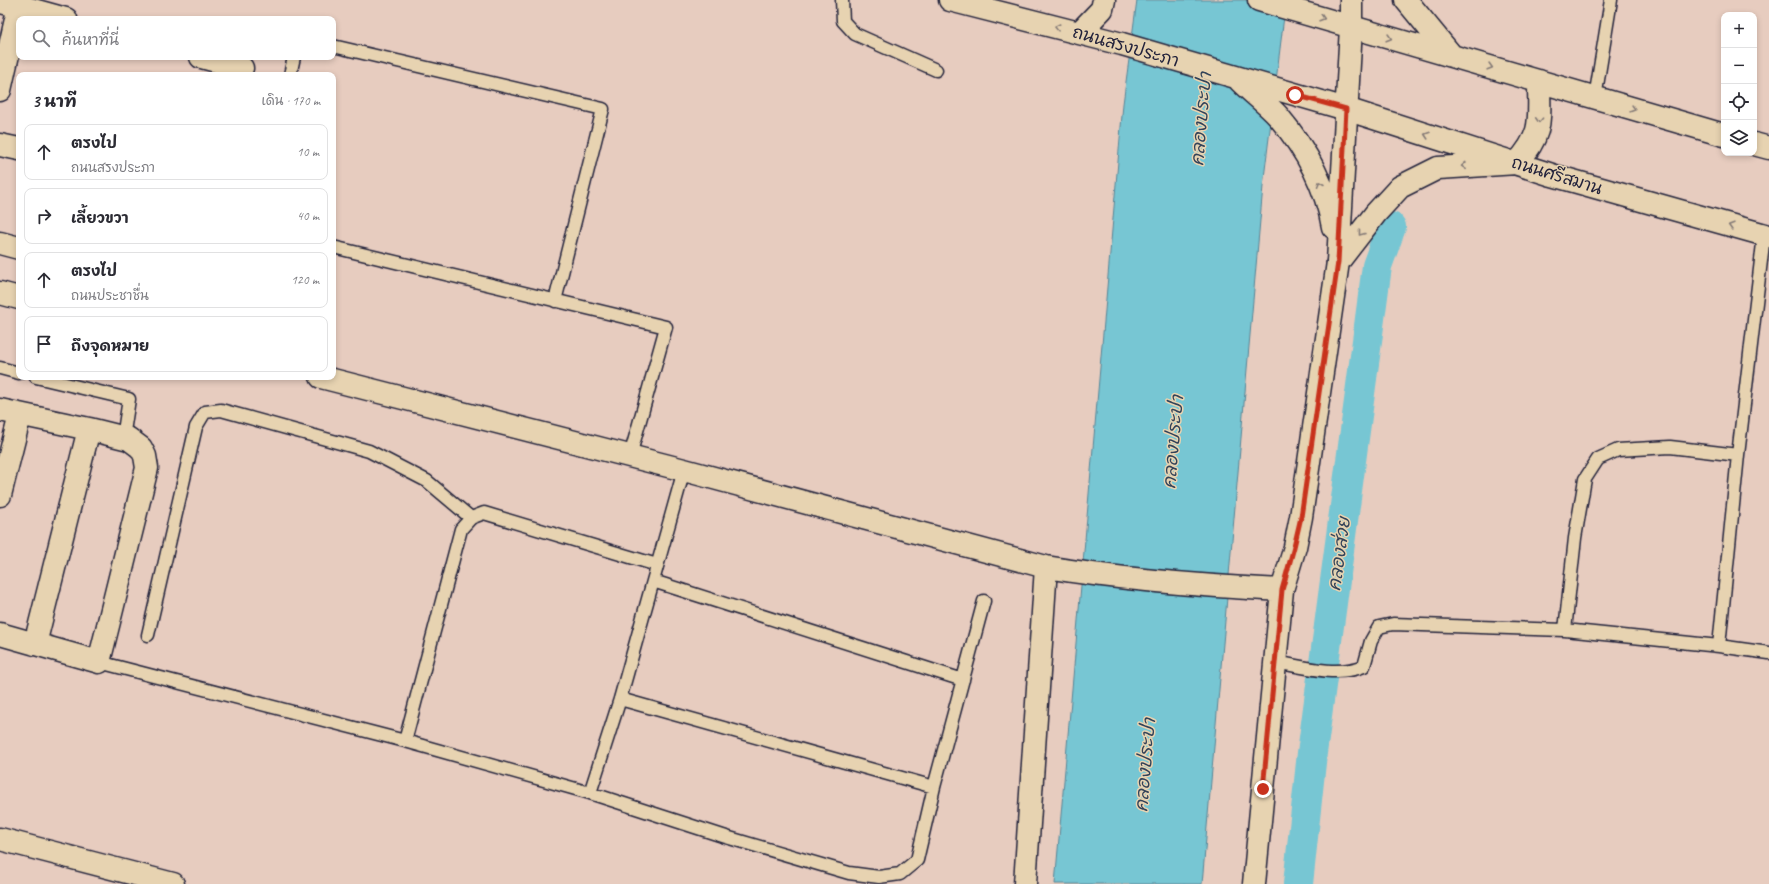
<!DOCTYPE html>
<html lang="th">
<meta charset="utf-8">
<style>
body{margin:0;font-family:Caveat,"Playpen Sans Thai",sans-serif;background:#f7f7f7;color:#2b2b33}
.controls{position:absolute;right:12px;top:12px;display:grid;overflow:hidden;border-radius:8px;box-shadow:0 2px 6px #0003}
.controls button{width:36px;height:36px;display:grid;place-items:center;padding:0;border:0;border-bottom:1px solid #e1e1e2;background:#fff;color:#2b2b33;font:20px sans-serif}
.stop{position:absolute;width:12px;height:12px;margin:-9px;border:3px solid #c8321e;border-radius:50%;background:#fff}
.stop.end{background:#c8321e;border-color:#fff;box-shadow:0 1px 4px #0008}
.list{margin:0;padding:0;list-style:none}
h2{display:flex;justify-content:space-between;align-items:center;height:52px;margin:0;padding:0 16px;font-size:17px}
h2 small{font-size:13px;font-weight:400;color:#7c7c81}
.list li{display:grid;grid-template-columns:26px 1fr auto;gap:12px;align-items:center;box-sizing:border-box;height:56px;margin:0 8px 8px;padding:0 8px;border:1px solid #e1e1e2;border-radius:8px}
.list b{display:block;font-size:15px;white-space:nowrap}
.list p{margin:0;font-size:13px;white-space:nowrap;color:#7c7c81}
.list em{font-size:13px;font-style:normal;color:#7c7c81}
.icon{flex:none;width:22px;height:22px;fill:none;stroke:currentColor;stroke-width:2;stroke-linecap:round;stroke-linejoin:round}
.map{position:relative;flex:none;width:1769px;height:884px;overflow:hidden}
.search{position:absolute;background:#fff;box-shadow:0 2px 6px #0003;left:16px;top:16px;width:320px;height:44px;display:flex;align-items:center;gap:10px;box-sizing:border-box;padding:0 14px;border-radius:8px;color:#7c7c81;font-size:15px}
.panel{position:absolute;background:#fff;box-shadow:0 2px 6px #0003;left:16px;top:72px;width:320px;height:308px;border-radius:8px}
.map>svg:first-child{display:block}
</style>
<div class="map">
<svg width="1769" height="884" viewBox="0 0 1769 884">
<rect width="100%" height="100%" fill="#e7ccbf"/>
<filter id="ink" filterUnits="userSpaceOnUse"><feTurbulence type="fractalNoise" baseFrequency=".025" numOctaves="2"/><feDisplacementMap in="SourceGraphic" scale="8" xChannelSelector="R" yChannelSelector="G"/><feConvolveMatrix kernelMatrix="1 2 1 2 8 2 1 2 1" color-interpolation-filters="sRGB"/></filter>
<g filter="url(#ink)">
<path fill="#77c6d3" stroke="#558496" d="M1137,0H1286L1263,186L1202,884H1055L1123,104Z"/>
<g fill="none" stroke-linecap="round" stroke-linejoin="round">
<path stroke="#77c6d3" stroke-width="30" d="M1298,884L1312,753L1377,266L1391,227"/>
<g stroke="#22223b" stroke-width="15">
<path id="service" d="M842,0L843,21L855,34L936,70
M333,46L603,109L555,301
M290,75L294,57
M1595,98L1611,0
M333,247L666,327L630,456
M0,368L19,373
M36,377L129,399L123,438
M653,581L963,680
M1565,630L1575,538L1585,479L1598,459L1618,450L1670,447L1738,455
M148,635L196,427L205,412L221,410L369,451L427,481L471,518
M1719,646L1738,455L1764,235
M99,662L405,741L590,793L726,837L849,873L879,877L900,874L917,860L934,787L984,601
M1275,662C1303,667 1337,677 1364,666L1371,641L1379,627L1393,624L1565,630L1719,646L1769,653
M620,699L934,787
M405,741L461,529L471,518L484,513L657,565
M590,793L620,699L684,470"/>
</g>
<g stroke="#22223b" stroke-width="25">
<path id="minor" d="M0,2L19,6L0,90
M19,6L66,19
M201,57L242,68
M0,145L19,149
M0,243L19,248
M0,293L19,298
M321,377L684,470L1046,567C1123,580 1203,586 1282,590
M0,410L89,429L129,439L141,448L145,456L147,468L99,662L0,634
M0,495L20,415
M35,644L89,429
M0,839L173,884
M1025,884L1046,567
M1254,884L1282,590L1295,547L1301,517L1338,262"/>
</g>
<g stroke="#22223b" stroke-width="25">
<path id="secondary" d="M950,0L1122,44L1346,109L1552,175L1769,236
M1259,0L1724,135
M1406,0L1452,56
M1080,32L1102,9L1104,0
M1240,81C1252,93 1267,104 1278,116C1305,148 1326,186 1333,227
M1754,144L1769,148
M1338,262L1376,213L1400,187L1438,168L1517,163C1544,133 1539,120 1539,81
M1338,262L1351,27V0"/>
</g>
<use href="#service" stroke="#e7d3b1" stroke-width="12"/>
<use href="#minor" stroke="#e7d3b1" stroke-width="22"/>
<use href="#secondary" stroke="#e7d3b1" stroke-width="22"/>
</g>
<defs><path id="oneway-chevron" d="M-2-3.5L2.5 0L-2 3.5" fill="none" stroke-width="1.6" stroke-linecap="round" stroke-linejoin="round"/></defs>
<g stroke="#847a76">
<use href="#oneway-chevron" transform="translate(1322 18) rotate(17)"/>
<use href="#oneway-chevron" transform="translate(1057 27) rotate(-166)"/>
<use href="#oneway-chevron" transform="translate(1389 38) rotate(16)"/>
<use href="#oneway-chevron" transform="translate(1490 67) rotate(16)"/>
<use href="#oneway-chevron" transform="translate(1633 109) rotate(16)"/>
<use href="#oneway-chevron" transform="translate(1539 120) rotate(93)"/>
<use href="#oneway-chevron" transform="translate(1427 135) rotate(-162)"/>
<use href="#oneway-chevron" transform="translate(1464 166) rotate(177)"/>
<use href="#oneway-chevron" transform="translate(1320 184) rotate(-113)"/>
<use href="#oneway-chevron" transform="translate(1731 226) rotate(-164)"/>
<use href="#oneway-chevron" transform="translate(1361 233) rotate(128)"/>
</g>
</g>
<g fill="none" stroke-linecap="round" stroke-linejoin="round" filter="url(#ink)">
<path stroke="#c8321e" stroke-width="5" d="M1263,789L1282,590L1294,547L1301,517L1338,262L1346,109L1295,95"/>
</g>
<g text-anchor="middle" stroke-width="3" stroke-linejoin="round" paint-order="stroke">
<g font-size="17" fill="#22223b" stroke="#e7d3b1">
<text transform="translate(1126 46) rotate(16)" y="6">ถนนสรงประภา</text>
<text transform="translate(1557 175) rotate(17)" y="6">ถนนศรีสมาน</text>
</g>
<g font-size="18" font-style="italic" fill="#334359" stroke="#e7d3b1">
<text transform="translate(1201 119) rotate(-85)" y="6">คลองประปา</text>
<text transform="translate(1173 442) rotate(-85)" y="6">คลองประปา</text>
<text transform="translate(1339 554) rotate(-82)" y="6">คลองส่วย</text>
<text transform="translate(1145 765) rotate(-85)" y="6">คลองประปา</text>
</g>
</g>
</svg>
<div class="controls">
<button>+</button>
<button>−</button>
<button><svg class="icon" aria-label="locate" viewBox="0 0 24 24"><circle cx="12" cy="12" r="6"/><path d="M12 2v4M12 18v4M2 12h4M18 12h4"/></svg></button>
<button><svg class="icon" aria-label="layers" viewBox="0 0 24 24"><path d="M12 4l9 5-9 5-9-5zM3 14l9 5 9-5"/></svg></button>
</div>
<div class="stop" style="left:1295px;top:95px"></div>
<div class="stop end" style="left:1263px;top:789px"></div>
<div class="search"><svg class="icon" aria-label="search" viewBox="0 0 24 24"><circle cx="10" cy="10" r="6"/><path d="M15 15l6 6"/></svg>ค้นหาที่นี่</div>
<section class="panel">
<h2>3 นาที<small>เดิน · 170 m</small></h2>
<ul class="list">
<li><svg class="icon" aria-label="ahead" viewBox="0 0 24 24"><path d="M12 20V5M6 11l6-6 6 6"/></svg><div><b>ตรงไป</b><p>ถนนสรงประภา</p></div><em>10 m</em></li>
<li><svg class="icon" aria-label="right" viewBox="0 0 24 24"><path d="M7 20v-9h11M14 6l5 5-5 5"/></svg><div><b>เลี้ยวขวา</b></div><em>40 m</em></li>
<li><svg class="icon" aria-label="ahead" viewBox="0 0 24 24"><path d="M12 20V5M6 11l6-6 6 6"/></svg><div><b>ตรงไป</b><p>ถนนประชาชื่น</p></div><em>120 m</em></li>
<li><svg class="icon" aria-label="arrive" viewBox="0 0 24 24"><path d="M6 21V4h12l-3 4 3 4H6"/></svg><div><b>ถึงจุดหมาย</b></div></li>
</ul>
</section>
</div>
